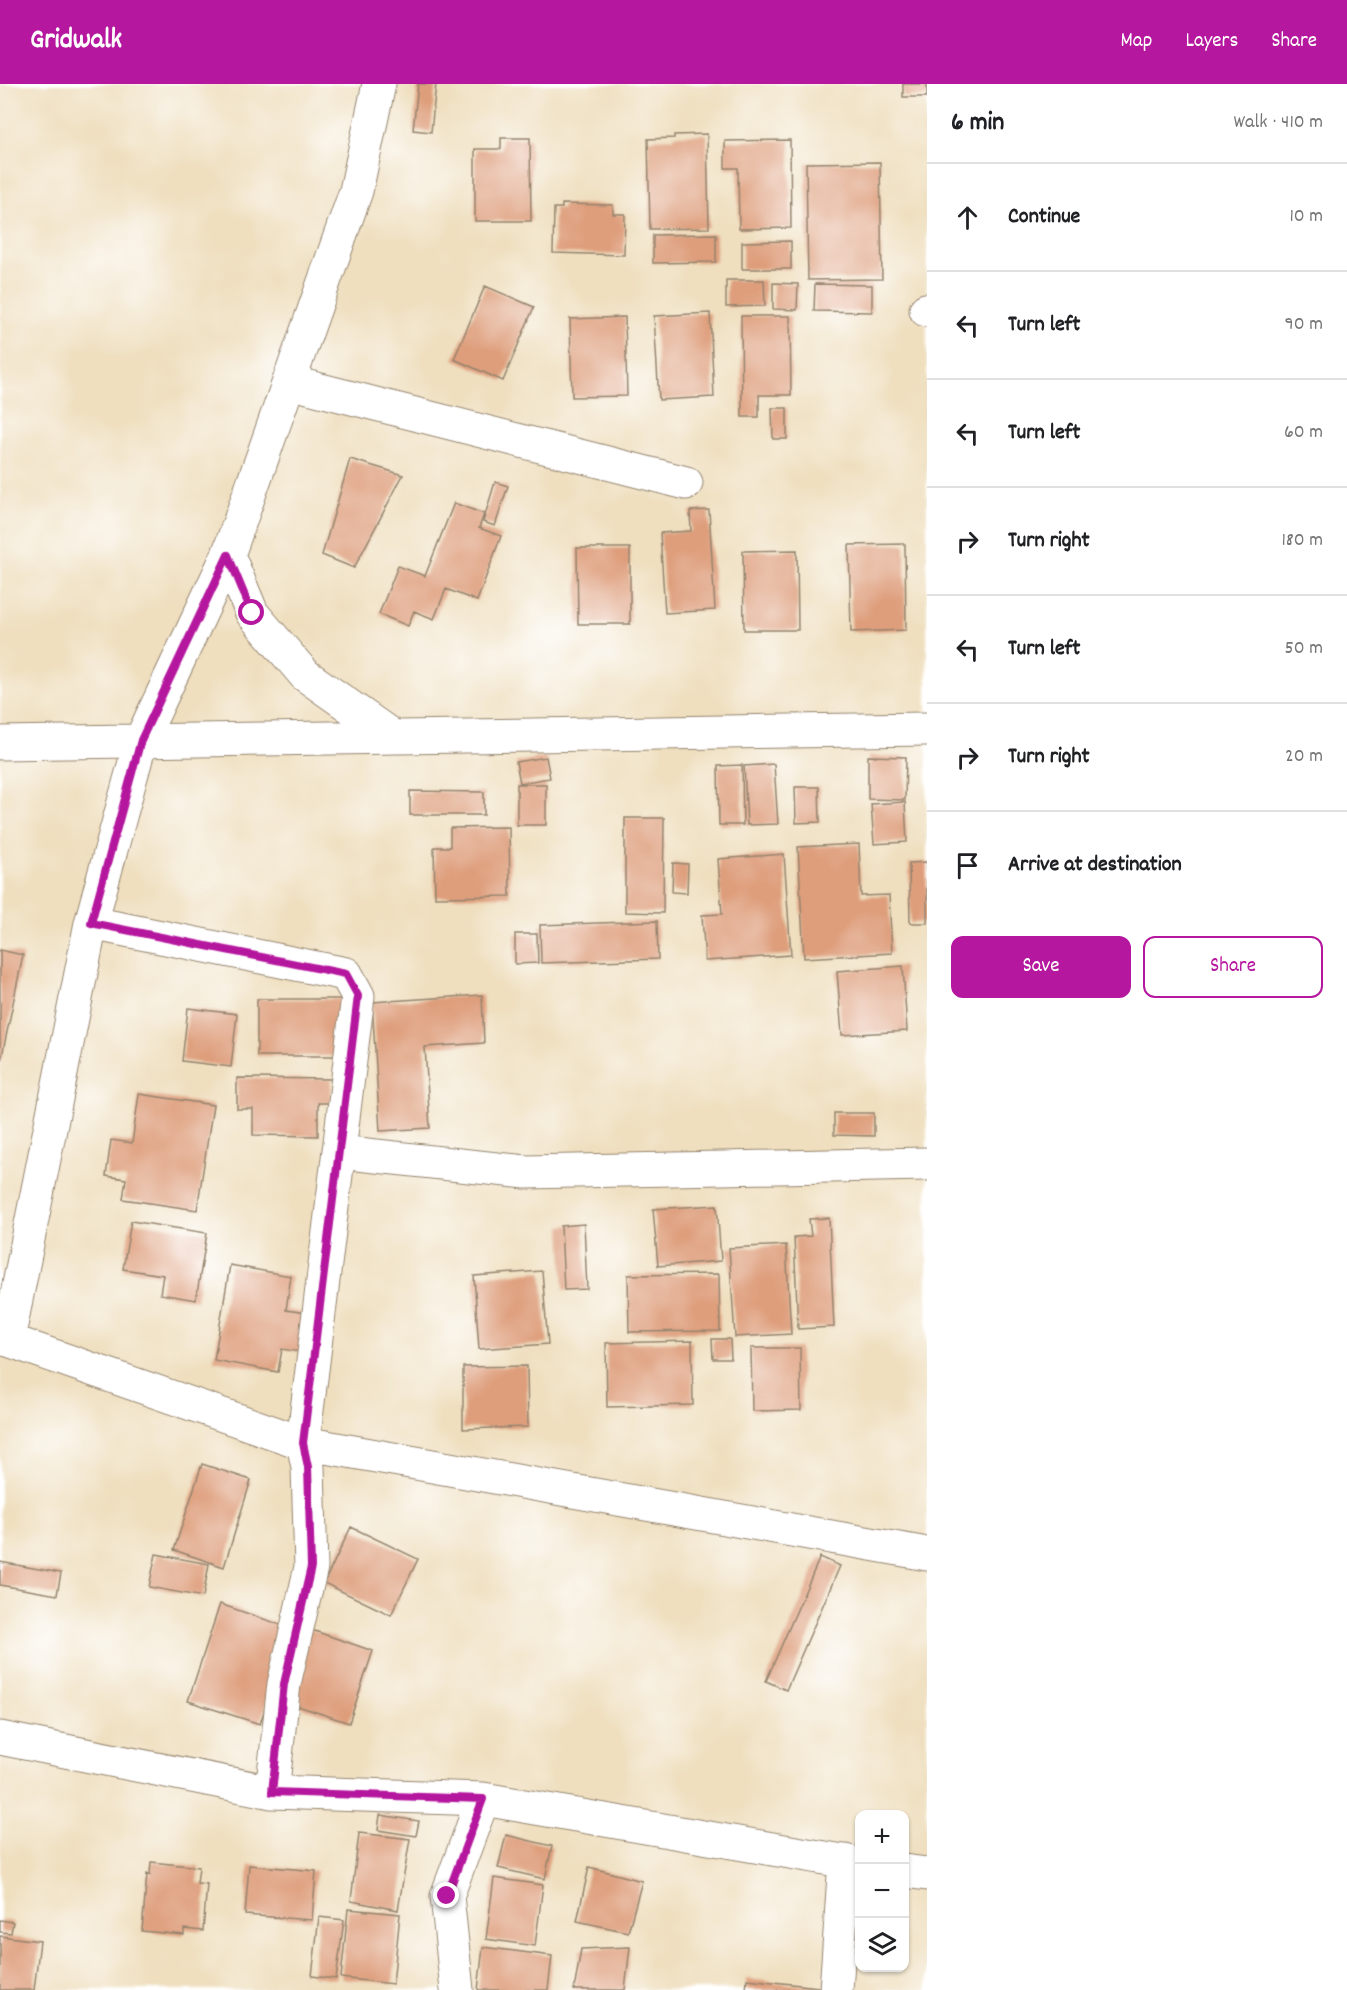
<!DOCTYPE html>
<meta charset="utf-8">
<style>
body{margin:0;font-family:Dekko,sans-serif;background:#f6f6f6;color:#202124}
.controls{position:absolute;right:18px;bottom:18px;display:grid;overflow:hidden;border-radius:12px;box-shadow:0 2px 4px #0004}
.controls button{width:54px;height:54px;display:grid;place-items:center;padding:0;border:0;border-bottom:2px solid #e0e0e0;background:#fff;color:#202124;font:30px sans-serif}
.stop{position:absolute;width:18px;height:18px;margin:-14px;border:4px solid #b5179e;border-radius:50%;background:#fff}
.stop.end{background:#b5179e;border-color:#fff;box-shadow:0 2px 6px #0008}
.list{margin:0;padding:0;list-style:none}
h2{display:flex;justify-content:space-between;align-items:center;height:78px;margin:0;padding:0 24px;font-size:26px}
h2 small{font-size:20px;font-weight:400;color:#757577}
.list li{display:grid;grid-template-columns:39px 1fr auto;gap:18px;align-items:center;box-sizing:border-box;height:108px;padding:0 24px;border-top:2px solid #e0e0e0}
.list b{display:block;font-size:22px;white-space:nowrap}
.list em{font-size:20px;font-style:normal;color:#757577}
.actions{display:flex;gap:12px;padding:18px 24px}
.actions a{flex:1;padding:14px 0;border:2px solid #b5179e;border-radius:12px;text-align:center;font-size:21px;color:#b5179e}
.actions .main{background:#b5179e;color:#fff}
.icon{flex:none;width:33px;height:33px;fill:none;stroke:currentColor;stroke-width:2;stroke-linecap:round;stroke-linejoin:round}
.map{position:relative;flex:none;width:927px;height:1906px;overflow:hidden}
header{display:flex;align-items:center;gap:36px;box-sizing:border-box;height:84px;padding:0 30px;background:#b5179e;color:#fff}
header strong{font-size:28px}
nav{display:flex;gap:33px;margin-inline-start:auto;font-size:21px}
main{display:flex}
aside{flex:1;background:#fff}
.map>svg:first-child{display:block}
</style>
<header>
<strong>Gridwalk</strong>
<nav><a>Map</a><a>Layers</a><a>Share</a></nav>
</header>
<main>
<div class="map">
<svg width="927" height="1906" viewBox="0 0 927 1906">
<rect width="100%" height="100%" fill="#fff"/>
<filter id="ink" filterUnits="userSpaceOnUse"><feTurbulence type="fractalNoise" baseFrequency=".0167" numOctaves="2"/><feDisplacementMap in="SourceGraphic" scale="12" xChannelSelector="R" yChannelSelector="G"/><feConvolveMatrix kernelMatrix="1 2 1 2 8 2 1 2 1" color-interpolation-filters="sRGB"/></filter>
<filter id="wash" filterUnits="userSpaceOnUse"><feTurbulence type="fractalNoise" baseFrequency=".008" numOctaves="4" result="noise"/><feDisplacementMap in="SourceGraphic" scale="24" xChannelSelector="R" yChannelSelector="G"/><feGaussianBlur stdDeviation="1.35" result="paint"/><feColorMatrix in="noise" values="0 0 0 0 0 0 0 0 0 0 0 0 0 0 0 0 0 1.4 0 .05"/><feComposite in="paint" operator="in"/></filter>
<g filter="url(#wash)">
<rect width="100%" height="100%" fill="#efdfbf"/>
<g id="blocks">
<path fill="#de9e7b" d="M418,0H436L431,48L413,46Z
M903,0H927V13H903Z
M707,50L709,144L650,145L648,55L674,54V51Z
M501,54H530L531,137H475V65H501Z
M790,56L791,144L739,145L738,84H725V57Z
M880,78L882,195L808,196L806,79Z
M562,120L613,121V130H625L624,171L553,169L554,124H562Z
M716,150V178L653,179V151Z
M791,157V185H742V158Z
M726,196H764L765,222L726,223Z
M773,199L798,200L797,226L773,225Z
M815,200L872,201V228L814,227Z
M485,202L534,223L503,297L454,275Z
M710,229L714,313L659,316L654,232Z
M741,232H790L791,311H759V333H742Z
M625,233L627,312L572,313L570,235Z
M772,324H787V355H773Z
M350,375L403,391L354,484L322,471Z
M495,398L508,402L495,442L483,438Z
M454,419L484,430L479,444L501,452L477,517L446,505L434,535L414,527L408,542L379,530L398,482L425,492Z
M709,426L715,526L665,529L660,449L691,447L690,427Z
M905,460L906,546L851,548L849,461Z
M577,464H630V540H578Z
M797,466L798,546H744L743,467Z
M868,672L906,673L905,716L868,715Z
M546,673L550,694L520,699L516,678Z
M774,680L778,740L747,741L744,682Z
M742,681L743,741H719L718,682Z
M517,700H546V741H517Z
M795,703H819L820,738L796,739Z
M410,707L484,708V731H410Z
M905,718L907,758L874,760L871,720Z
M625,734H664L663,829L625,828Z
M509,743L510,812L435,813L434,763H450V744Z
M859,760L861,812L889,811L892,869L804,874L798,763Z
M784,770L791,871L705,877L702,831L722,830L718,775Z
M927,778V839H910L909,779Z
M673,779L688,780L687,809L672,808Z
M657,837L658,875L541,879L540,841Z
M515,850H537L538,879L515,880Z
M0,866L23,871L1,977H0Z
M903,882L907,947L842,951L837,887Z
M482,911L484,959L425,963L430,1044L380,1047L372,918Z
M257,915H345V972H257Z
M188,924L237,930L231,983L182,977Z
M237,994L332,995L331,1019H318V1052L253,1051V1025H237Z
M139,1010L213,1021L197,1126L123,1115L126,1095L106,1092L111,1056L132,1059Z
M834,1029H874V1052L834,1051Z
M717,1121L721,1177L658,1182L653,1125Z
M829,1134L834,1243L798,1245L794,1153L811,1152L809,1135Z
M131,1137L207,1149L196,1216L160,1210L163,1191L123,1185Z
M584,1140L587,1205L564,1206L561,1142Z
M786,1161L791,1250L735,1253L729,1164Z
M230,1181L291,1192L286,1226L307,1229L300,1268L282,1265L278,1288L214,1276Z
M542,1187L548,1260L479,1265L474,1192Z
M719,1190L720,1247L629,1248L628,1191Z
M712,1255H730L731,1275H713Z
M692,1257L693,1321L607,1323L606,1259Z
M751,1264H800L801,1326L752,1327Z
M527,1282L528,1343L463,1345V1283Z
M202,1380L251,1396L224,1483L174,1466Z
M351,1443L418,1475L391,1531L324,1499Z
M156,1470L209,1480L203,1513L149,1503Z
M820,1473L840,1482L786,1606L766,1597Z
M0,1478L61,1489L57,1511L0,1501Z
M220,1520L290,1544L260,1640L188,1617Z
M303,1543L373,1567L349,1639L292,1620Z
M380,1731L419,1737L416,1752L378,1746Z
M359,1749L410,1755L398,1826L351,1817Z
M506,1751L552,1762L545,1795L498,1784Z
M151,1778L199,1783L197,1799L207,1800L203,1847L184,1845V1851L142,1847L147,1790L150,1791Z
M249,1781L316,1787L312,1836L245,1831Z
M589,1783L642,1797L628,1848L577,1837Z
M494,1794L543,1801L535,1862L486,1855Z
M348,1825L400,1830L393,1900L341,1894Z
M319,1833L344,1836L336,1895L312,1892Z
M0,1836L13,1838L11,1849L0,1848Z
M0,1852L40,1857L34,1906H0Z
M483,1863L552,1872L548,1906H478Z
M630,1863L625,1906H574L581,1865Z
M747,1895L818,1903V1906H746Z"/>
</g>
</g>
<g filter="url(#ink)">
<use href="#blocks" fill-opacity="0" stroke="#95846e" stroke-width="1.5"/>
<g fill="none" stroke-linecap="round" stroke-linejoin="round">
<g stroke="#95846e" stroke-width="35">
<path id="minor" d="M926,226H927
M289,298L686,399
M228,471L252,529L305,591L392,652
M0,659L927,645
M91,839L346,890L358,912L303,1359L308,1383L311,1483L284,1600L272,1708
M339,1068L526,1088L927,1080
M0,1255L8,1256L303,1359L927,1470
M8,1256L91,839L141,656L228,471L356,107L379,0
M0,1654L272,1708L483,1715L860,1780
M904,1787L927,1790
M457,1906L447,1812L483,1715
M836,1906L845,1777"/>
</g>
<use href="#minor" stroke="#fff" stroke-width="33"/>
</g>
</g>
<g fill="none" stroke-linecap="round" stroke-linejoin="round" filter="url(#ink)">
<path stroke="#b5179e" stroke-width="8" d="M252,529L228,471L141,656L91,839L346,890L358,912L303,1359L308,1383L311,1483L284,1600L272,1708L483,1715L447,1812"/>
</g>
</svg>
<div class="controls">
<button>+</button>
<button>−</button>
<button><svg class="icon" aria-label="layers" viewBox="0 0 24 24"><path d="M12 4l9 5-9 5-9-5zM3 14l9 5 9-5"/></svg></button>
</div>
<div class="stop" style="left:252px;top:529px"></div>
<div class="stop end" style="left:447px;top:1812px"></div>
</div>
<aside>
<h2>6 min<small>Walk · 410 m</small></h2>
<ul class="list">
<li><svg class="icon" aria-label="ahead" viewBox="0 0 24 24"><path d="M12 20V5M6 11l6-6 6 6"/></svg><div><b>Continue</b></div><em>10 m</em></li>
<li><svg class="icon" aria-label="left" viewBox="0 0 24 24"><path d="M17 20v-9H6M10 6l-5 5 5 5"/></svg><div><b>Turn left</b></div><em>90 m</em></li>
<li><svg class="icon" aria-label="left" viewBox="0 0 24 24"><path d="M17 20v-9H6M10 6l-5 5 5 5"/></svg><div><b>Turn left</b></div><em>60 m</em></li>
<li><svg class="icon" aria-label="right" viewBox="0 0 24 24"><path d="M7 20v-9h11M14 6l5 5-5 5"/></svg><div><b>Turn right</b></div><em>180 m</em></li>
<li><svg class="icon" aria-label="left" viewBox="0 0 24 24"><path d="M17 20v-9H6M10 6l-5 5 5 5"/></svg><div><b>Turn left</b></div><em>50 m</em></li>
<li><svg class="icon" aria-label="right" viewBox="0 0 24 24"><path d="M7 20v-9h11M14 6l5 5-5 5"/></svg><div><b>Turn right</b></div><em>20 m</em></li>
<li><svg class="icon" aria-label="arrive" viewBox="0 0 24 24"><path d="M6 21V4h12l-3 4 3 4H6"/></svg><div><b>Arrive at destination</b></div></li>
</ul>
<div class="actions"><a class="main">Save</a><a>Share</a></div>
</aside>
</main>
